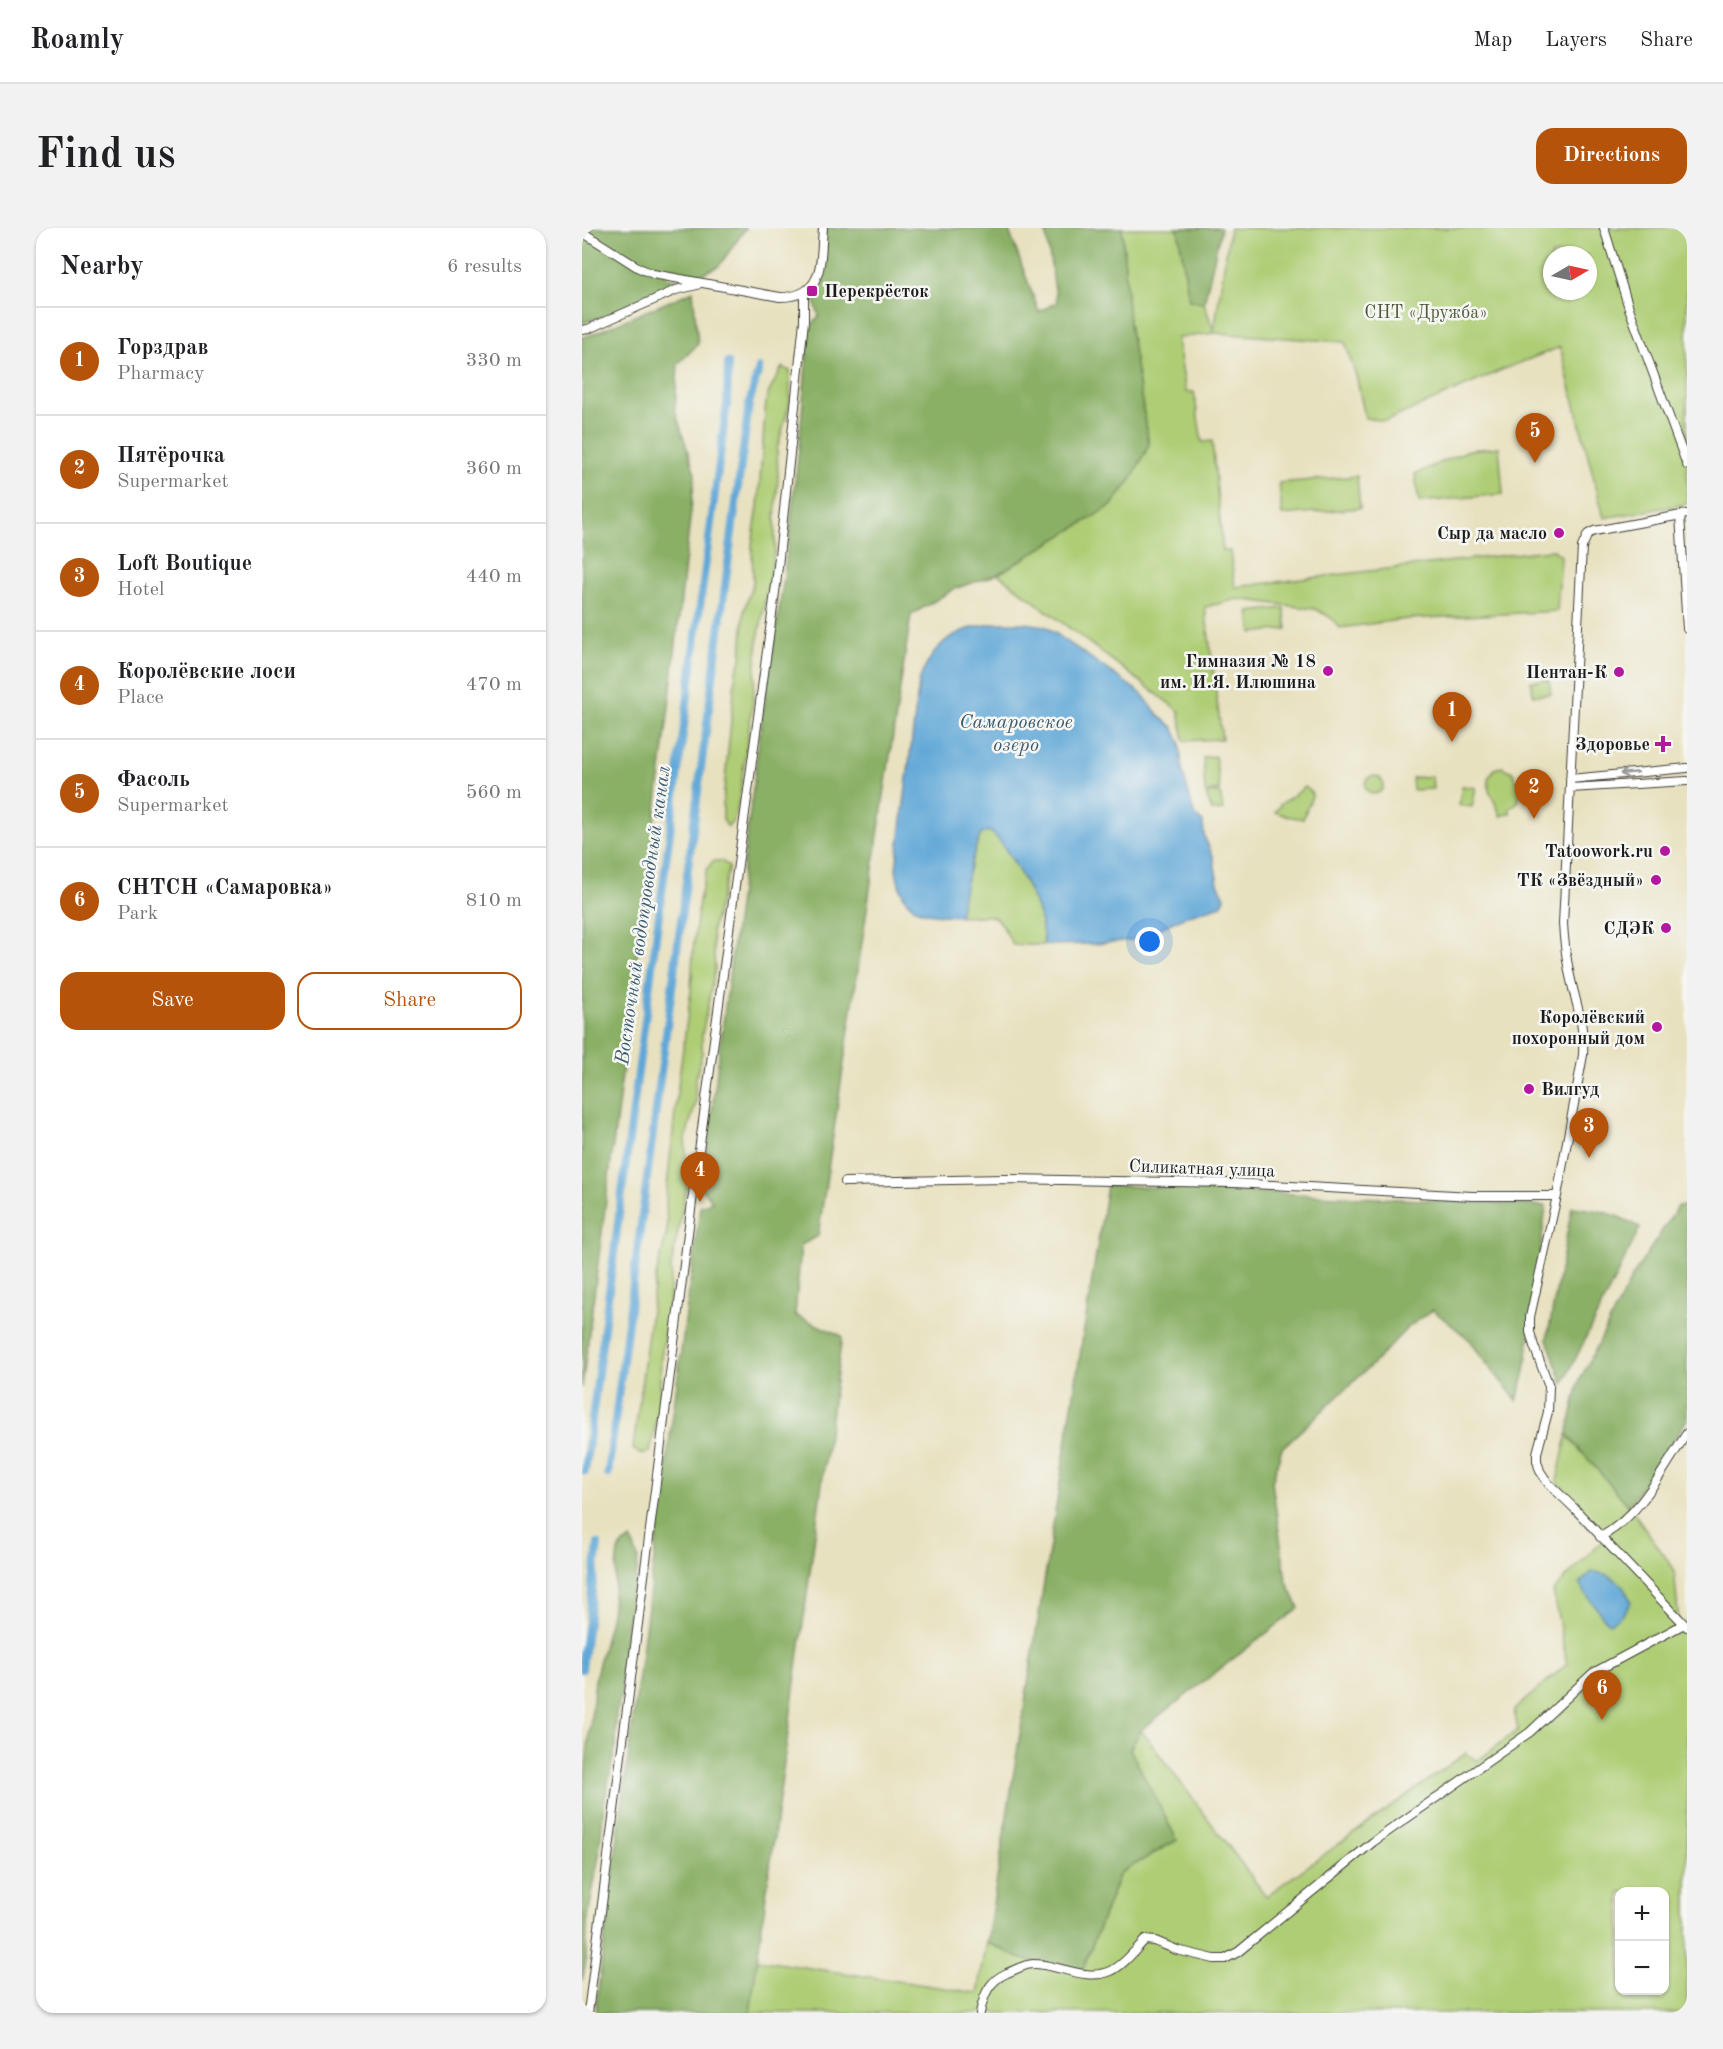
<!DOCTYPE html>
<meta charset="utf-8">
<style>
body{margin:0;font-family:"Old Standard TT",serif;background:#f2f2f2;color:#202124}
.controls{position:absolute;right:18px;bottom:18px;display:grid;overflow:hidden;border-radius:12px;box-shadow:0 2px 4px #0004}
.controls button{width:54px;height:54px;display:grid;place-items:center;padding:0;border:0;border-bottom:2px solid #e0e0e0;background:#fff;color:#202124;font:30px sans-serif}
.compass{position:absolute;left:961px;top:18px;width:54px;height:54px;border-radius:50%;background:#fff;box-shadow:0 2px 4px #0004;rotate:81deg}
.you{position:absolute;left:568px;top:714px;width:21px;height:21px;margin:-15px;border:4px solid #fff;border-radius:50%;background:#1a73e8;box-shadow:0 0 0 9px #1a73e833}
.badge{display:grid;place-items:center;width:39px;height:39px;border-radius:50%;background:#b45309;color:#fff;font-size:20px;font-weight:700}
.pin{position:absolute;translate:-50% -50px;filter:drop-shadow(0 2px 3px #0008)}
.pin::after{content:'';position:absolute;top:32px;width:21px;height:18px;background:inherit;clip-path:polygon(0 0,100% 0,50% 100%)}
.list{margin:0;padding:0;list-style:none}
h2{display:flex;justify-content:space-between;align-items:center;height:78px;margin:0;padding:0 24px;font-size:26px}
h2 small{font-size:20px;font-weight:400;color:#757577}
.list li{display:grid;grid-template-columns:39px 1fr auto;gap:18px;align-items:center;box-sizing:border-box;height:108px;padding:0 24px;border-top:2px solid #e0e0e0}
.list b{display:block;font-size:22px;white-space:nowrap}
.list p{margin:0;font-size:20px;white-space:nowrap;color:#757577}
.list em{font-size:20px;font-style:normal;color:#757577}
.actions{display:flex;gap:12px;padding:18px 24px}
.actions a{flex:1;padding:14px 0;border:2px solid #b45309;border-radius:18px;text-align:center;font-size:21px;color:#b45309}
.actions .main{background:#b45309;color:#fff}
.map{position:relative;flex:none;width:1105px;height:1785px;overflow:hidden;border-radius:18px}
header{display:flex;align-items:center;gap:36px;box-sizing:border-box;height:84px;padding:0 30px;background:#fff;border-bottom:2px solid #e0e0e0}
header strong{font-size:28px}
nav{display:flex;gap:33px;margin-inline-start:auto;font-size:21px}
.intro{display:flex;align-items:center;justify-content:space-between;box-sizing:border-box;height:144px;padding:0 36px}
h1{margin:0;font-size:42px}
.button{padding:15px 27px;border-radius:18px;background:#b45309;color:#fff;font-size:21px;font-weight:700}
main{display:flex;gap:36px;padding:0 36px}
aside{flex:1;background:#fff;border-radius:18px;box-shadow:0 2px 4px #0004}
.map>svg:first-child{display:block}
</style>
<header>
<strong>Roamly</strong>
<nav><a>Map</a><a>Layers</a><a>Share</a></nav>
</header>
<div class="intro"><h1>Find us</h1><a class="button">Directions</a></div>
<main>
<aside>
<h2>Nearby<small>6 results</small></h2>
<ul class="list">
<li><span class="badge">1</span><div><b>Горздрав</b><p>Pharmacy</p></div><em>330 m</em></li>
<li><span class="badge">2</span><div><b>Пятёрочка</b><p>Supermarket</p></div><em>360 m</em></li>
<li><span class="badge">3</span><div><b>Loft Boutique</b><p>Hotel</p></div><em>440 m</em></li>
<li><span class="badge">4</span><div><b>Королёвские лоси</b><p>Place</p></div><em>470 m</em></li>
<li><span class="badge">5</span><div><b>Фасоль</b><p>Supermarket</p></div><em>560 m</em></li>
<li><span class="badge">6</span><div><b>СНТСН «Самаровка»</b><p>Park</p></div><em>810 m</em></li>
</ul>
<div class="actions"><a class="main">Save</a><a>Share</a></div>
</aside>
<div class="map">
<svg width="1105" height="1785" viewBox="0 0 1105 1785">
<rect width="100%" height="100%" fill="#f6f6f2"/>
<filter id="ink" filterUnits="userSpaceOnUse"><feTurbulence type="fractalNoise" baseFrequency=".0167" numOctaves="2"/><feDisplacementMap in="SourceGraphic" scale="12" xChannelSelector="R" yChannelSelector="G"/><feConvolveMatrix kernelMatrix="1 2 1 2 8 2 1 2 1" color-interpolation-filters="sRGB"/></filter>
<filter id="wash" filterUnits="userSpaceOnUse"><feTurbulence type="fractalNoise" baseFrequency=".008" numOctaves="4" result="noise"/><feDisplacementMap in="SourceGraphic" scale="24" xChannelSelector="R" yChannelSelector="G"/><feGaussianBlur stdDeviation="1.35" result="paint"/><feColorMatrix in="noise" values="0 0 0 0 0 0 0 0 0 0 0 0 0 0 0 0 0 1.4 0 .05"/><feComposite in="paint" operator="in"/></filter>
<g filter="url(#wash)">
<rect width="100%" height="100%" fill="#e8e1bf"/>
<path fill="#aecd74" stroke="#657448" stroke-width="1.5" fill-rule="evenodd" d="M540,0H596L607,72L622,75L632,103L648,0H1105V276L1022,290L978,119L922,141L804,193L783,190L775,151L763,114L632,105L595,110L604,164H612L620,214L630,213L641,323H648L653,359L957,323L972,322L979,328L975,383L825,391L758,400L748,389L733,381L656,371L623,379L640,511L602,513L597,483L416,346L529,278L550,250L567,217L547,95ZM970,27H1006V63H970Z
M200,139L208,143V174L195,221L196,251L193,290V321L176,411L171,473L157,572L152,592L146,599L141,592V573L154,443L159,433L162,383L171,355L170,317L176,279L184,173L187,164Z
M917,219L921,266L837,274L833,246L887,222Z
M775,248L778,280L700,287L697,255Z
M702,380L705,401L670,405L667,384Z
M967,452L969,466L951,467L949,453Z
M633,528L638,562L623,564L621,530Z
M920,539L931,544L934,553L937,552L939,564L936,574L928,580V585L919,588L907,562L906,551L912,541Z
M850,548L851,561L831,562L830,550Z
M783 557a9 9 0 1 1 18 0a9 9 0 1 1-18 0Z
M880,558L894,560L890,579L877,577Z
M723,559L729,563L730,568L721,591L704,588L693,584L699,576Z
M638,564L641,582L630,583L624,566Z
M406,603C421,608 449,665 455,681C459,692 461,705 462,717H431L419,695L414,690L407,688H377C382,660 388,632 399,606Z
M131,633H140L147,639L130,702L133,741L120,807V825L113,854L114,874L103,912L106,951L89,1039L88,1070L79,1130L77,1179L68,1224L58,1226L51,1221L73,1052L85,1004L84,968L97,849L109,763L111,723L117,673L125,641Z
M985,1207L1047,1278L1092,1341L1097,1396L1105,1407V1785H168L175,1732L396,1765L405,1714L437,1730L499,1746L538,1645L595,1612L547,1521L559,1502L684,1668L884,1525L895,1533L936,1502L932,1482L985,1436L971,1363L1024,1309L975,1253ZM1038,1664H1082V1762H1038Z"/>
<path fill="#8ab066" stroke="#536641" stroke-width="1.5" d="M0,0H164L137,38L120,46L84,44V49L96,52V57L40,83L0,95Z
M243,0H426L457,84L475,74L463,0H540L547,95L567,217L550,250L529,278L416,346L372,361L329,387L236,1008L219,1017L213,1087L260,1108L168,1785H13L118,979L130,973L120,961L180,490L202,350L217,221L227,100L237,88L231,69L238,52Z
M596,0H639L622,75L607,72Z
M111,63L116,116L96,136L93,182L113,246L86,487L0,1160V109L6,108Z
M525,957L964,978L943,1143L935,1173L897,1126L889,1113L851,1082L825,1100L794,1133L700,1220L690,1254L704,1352L717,1380L559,1502L548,1521L595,1612L538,1645L499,1746L437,1730L405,1714Z
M1096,978H1105V1192L1047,1278L985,1207L997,1154L1050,1049Z
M990,979C1018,982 1034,985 1058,1000L981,1156L965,1111Z
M49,1311L56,1329L55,1344L41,1423L40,1464L34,1486V1516L22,1575L17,1627L5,1695L4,1734L0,1753V1575L13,1452L29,1386L36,1323L41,1316Z"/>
<path fill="#61a7d7" stroke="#3e627a" stroke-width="1.5" d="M417,395H443L463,398L560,466L578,489L591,499L598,515L600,541L612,586L621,594L622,608L631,628L636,655L643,669L640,677L604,688L562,708L551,712L513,716L462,717C461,705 459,692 455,681C449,665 421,608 406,603L399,606C388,632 382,660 377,688C338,686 320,685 314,641L337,453C354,411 373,400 417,395Z
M1009,1344C1029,1344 1042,1355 1049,1374C1044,1384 1038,1391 1027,1395L1020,1388L997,1356Z"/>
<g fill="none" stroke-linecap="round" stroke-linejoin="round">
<path stroke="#61a7d7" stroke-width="8" d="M3,1243L145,175L146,135
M26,1246L167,176L177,140
M0,1441L16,1316"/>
</g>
</g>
<g filter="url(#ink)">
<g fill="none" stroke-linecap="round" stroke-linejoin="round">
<g stroke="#3b3a34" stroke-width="10">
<path id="minor" d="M1022,0L1047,80L1105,237
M0,4L57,40L71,46L198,69C243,69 238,34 241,0
M0,102L6,101L94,62L115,57
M1105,286L1012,303L1006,306L1000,319L981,696C982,712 984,728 987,743C993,774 1003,795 1001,827L975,968L948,1089V1104L952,1118L967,1158L966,1184L955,1225V1233L958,1243L966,1255L992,1280L1105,1399
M1098,287L1105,401
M988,551L1105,540
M988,560L1105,553
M263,954L423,951L532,953L652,955L890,968H975
M1018,1309C1058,1289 1081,1241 1105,1205
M6,1785L110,974L194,357L222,93V66
M398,1785C402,1766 407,1753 425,1745C433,1742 443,1736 451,1736C477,1736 503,1754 529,1743C542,1737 553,1722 563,1712L573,1713L595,1722L632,1731H643L656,1724L791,1614L948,1504L1011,1445L1102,1396"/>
</g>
<use href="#minor" stroke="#fff" stroke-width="8"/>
</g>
<defs><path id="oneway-shaft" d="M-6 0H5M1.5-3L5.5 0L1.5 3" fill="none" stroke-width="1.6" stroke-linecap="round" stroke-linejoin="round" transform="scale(1.5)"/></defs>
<use stroke="#999" href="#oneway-shaft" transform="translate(1047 545) rotate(175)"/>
</g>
<g fill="#b5179e" stroke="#f6f6f2" stroke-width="2">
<rect x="224" y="57" width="12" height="12" rx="3"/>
<circle cx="977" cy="305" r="6"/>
<circle cx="746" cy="443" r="6"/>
<circle cx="1037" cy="444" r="6"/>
<path d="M1078 507h6v6h6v6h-6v6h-6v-6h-6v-6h6z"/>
<circle cx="1083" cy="623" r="6"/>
<circle cx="1074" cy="652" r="6"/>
<circle cx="1084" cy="700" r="6"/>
<circle cx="1075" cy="799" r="6"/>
<circle cx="947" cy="861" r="6"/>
</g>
<g text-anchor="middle" stroke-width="5" stroke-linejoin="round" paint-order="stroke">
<g font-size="18" font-weight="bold" fill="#1c1c1c" stroke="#f6f6f2" text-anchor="end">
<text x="242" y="69" text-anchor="start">Перекрёсток</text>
<text x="965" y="311">Сыр да масло</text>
<text x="734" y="439">Гимназия № 18<tspan x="734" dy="21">им. И.Я. Илюшина</tspan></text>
<text x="1025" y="450">Пентан-К</text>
<text x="1068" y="522">Здоровье</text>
<text x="1071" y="629">Tatoowork.ru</text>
<text x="1062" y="658">ТК «Звёздный»</text>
<text x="1072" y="706">СДЭК</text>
<text x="1063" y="795">Королёвский<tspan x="1063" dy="21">похоронный дом</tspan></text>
<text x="959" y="867" text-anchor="start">Вилгуд</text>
</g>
<g font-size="18" fill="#4f5a3b" stroke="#f6f6f2">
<text x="844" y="90">СНТ «Дружба»</text>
</g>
<g font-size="18" fill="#1c1c1c" stroke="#f6f6f2">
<text transform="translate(620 940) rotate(2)" y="6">Силикатная улица</text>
</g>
<g font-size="20" font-style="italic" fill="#3b5b70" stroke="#f6f6f2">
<text x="434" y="500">Самаровское<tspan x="434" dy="23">озеро</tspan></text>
<text transform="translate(60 687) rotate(-82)" y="7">Восточный водопроводный канал</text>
</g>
</g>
</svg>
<div class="controls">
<button>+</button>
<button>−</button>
</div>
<svg class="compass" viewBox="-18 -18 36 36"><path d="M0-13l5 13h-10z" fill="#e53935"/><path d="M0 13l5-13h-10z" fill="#757577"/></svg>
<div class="you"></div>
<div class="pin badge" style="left:870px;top:514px">1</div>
<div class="pin badge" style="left:952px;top:591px">2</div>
<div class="pin badge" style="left:1007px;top:930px">3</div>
<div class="pin badge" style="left:118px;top:974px">4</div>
<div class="pin badge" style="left:953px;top:235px">5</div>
<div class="pin badge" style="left:1020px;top:1492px">6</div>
</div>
</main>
